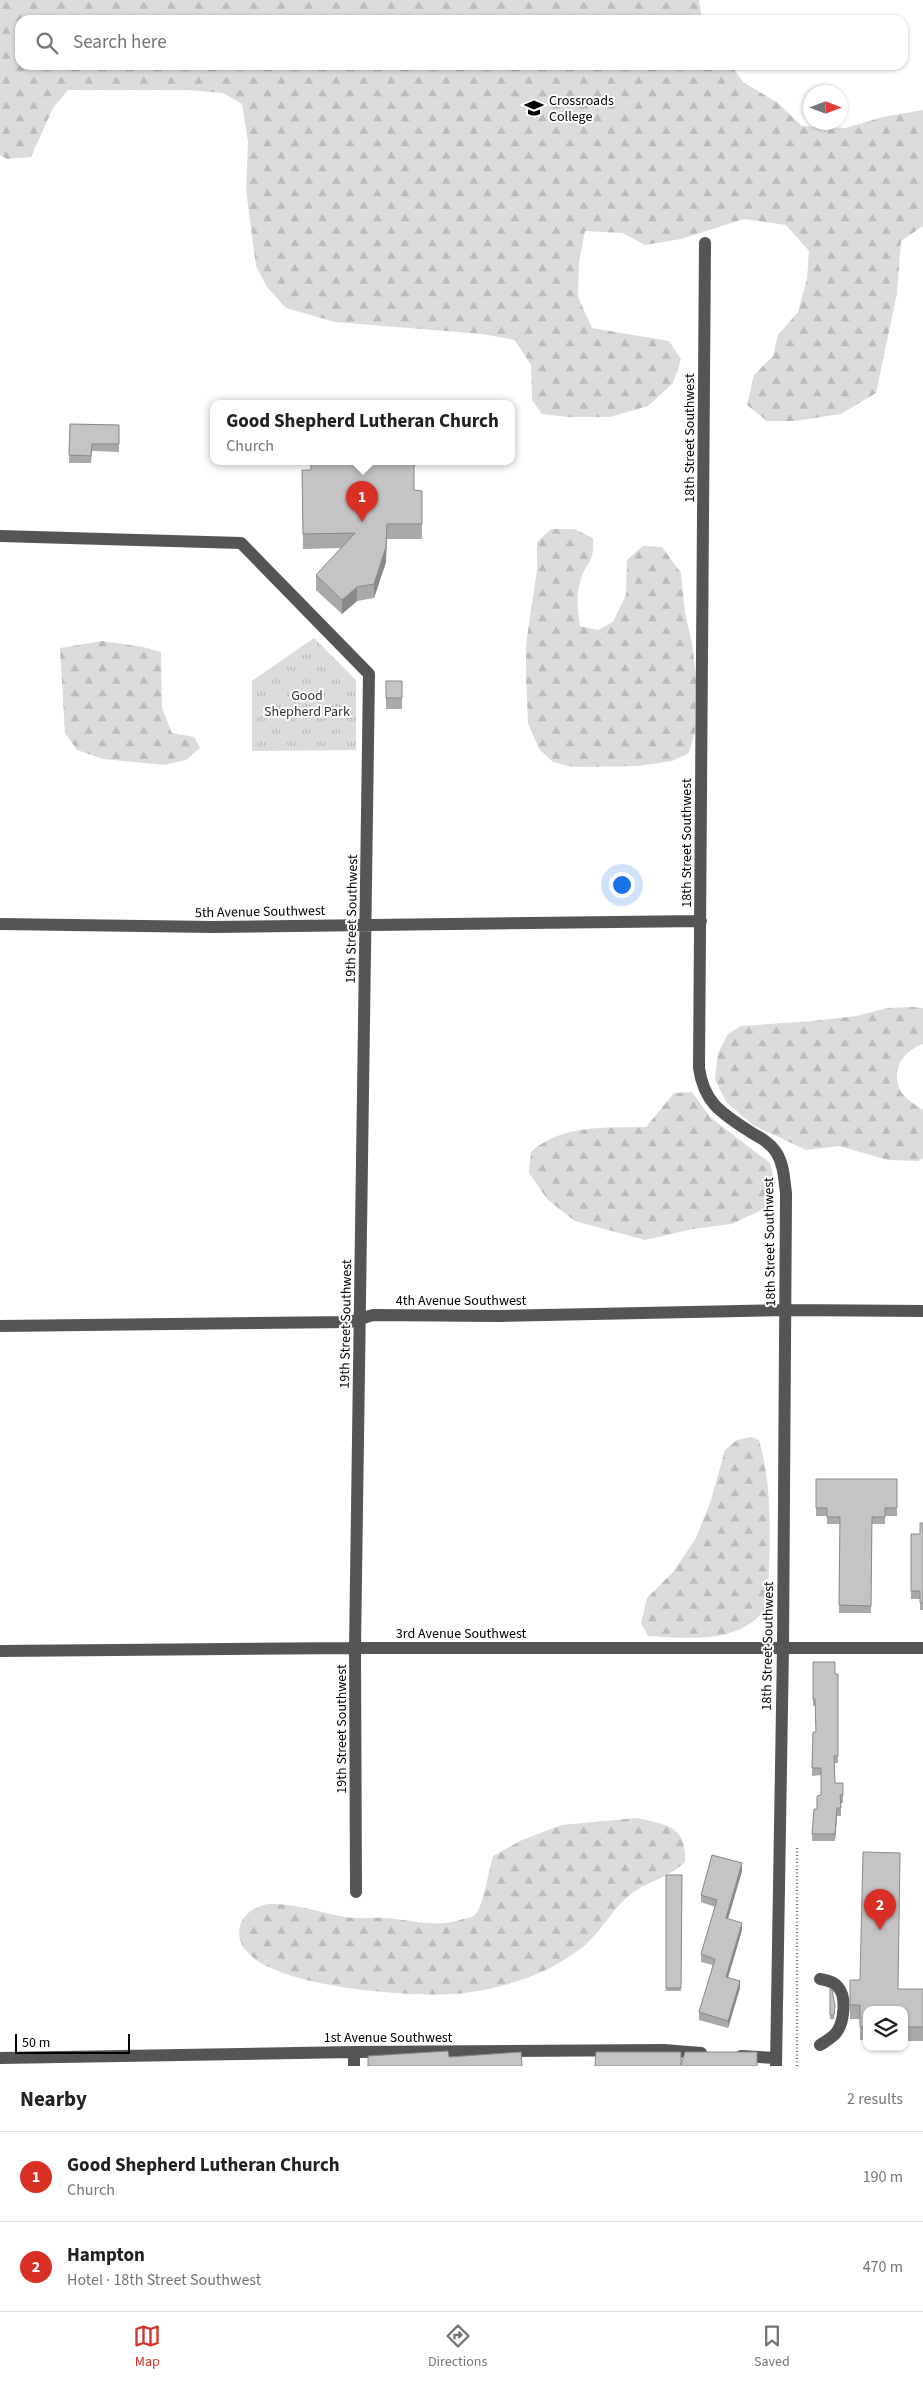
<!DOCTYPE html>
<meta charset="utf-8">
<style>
body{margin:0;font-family:"Source Sans 3",sans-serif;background:#f2f2f2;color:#202124}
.controls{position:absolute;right:15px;bottom:15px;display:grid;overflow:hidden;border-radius:10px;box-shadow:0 1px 4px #0004}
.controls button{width:45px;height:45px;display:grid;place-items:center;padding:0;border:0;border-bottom:1px solid #e0e0e0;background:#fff;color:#202124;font:25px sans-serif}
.compass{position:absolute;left:803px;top:85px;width:45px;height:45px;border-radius:50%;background:#fff;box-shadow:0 1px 4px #0004;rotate:90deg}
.scale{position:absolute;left:15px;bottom:12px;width:115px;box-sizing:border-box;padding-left:5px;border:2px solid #000;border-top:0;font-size:14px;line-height:18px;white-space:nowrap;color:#000;-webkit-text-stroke:4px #fff;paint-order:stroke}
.you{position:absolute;left:621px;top:884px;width:18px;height:18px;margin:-12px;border:4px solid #fff;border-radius:50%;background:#1a73e8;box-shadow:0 0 0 8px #1a73e833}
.badge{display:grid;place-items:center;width:32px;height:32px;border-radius:50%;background:#d93025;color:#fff;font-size:16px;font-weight:700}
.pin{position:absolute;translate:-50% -41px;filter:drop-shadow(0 1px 2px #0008)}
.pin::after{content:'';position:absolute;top:26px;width:18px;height:15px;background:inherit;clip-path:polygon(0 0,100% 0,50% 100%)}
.popup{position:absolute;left:210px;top:400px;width:305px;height:65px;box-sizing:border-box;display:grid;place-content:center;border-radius:10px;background:#fff;filter:drop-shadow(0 1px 4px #0005);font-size:16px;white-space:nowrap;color:#757577}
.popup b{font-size:19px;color:#202124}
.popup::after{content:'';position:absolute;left:50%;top:100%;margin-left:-10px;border:10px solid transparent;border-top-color:#fff}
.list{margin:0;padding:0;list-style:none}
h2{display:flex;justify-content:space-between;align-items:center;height:65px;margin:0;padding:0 20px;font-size:21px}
h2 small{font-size:16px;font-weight:400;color:#757577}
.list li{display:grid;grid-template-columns:32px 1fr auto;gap:15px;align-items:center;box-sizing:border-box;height:90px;padding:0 20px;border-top:1px solid #e0e0e0}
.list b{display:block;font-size:19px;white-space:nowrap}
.list p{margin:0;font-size:16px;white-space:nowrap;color:#757577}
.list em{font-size:16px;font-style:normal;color:#757577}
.icon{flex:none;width:28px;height:28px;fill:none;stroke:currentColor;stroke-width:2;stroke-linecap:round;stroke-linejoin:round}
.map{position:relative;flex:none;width:923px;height:2066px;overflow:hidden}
.search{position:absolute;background:#fff;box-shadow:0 1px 4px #0004;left:15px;right:15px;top:15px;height:55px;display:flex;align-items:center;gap:12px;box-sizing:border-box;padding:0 18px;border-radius:15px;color:#757577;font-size:19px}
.sheet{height:245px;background:#fff}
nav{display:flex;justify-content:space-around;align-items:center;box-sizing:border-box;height:70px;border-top:1px solid #e0e0e0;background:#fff;font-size:14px;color:#757577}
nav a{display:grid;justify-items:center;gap:2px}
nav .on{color:#d93025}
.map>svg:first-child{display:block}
</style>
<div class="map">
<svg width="923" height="2066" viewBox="0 0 923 2066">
<defs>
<pattern id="forest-firs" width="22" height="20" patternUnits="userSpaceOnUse" patternTransform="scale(1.25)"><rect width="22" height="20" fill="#dcdcdc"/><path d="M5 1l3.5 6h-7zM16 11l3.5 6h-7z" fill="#bbb"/></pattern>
<pattern id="park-tufts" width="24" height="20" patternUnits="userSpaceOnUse" patternTransform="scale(1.25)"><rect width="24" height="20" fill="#dcdcdc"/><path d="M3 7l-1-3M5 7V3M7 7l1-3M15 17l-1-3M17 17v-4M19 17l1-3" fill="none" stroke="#bbb"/></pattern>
</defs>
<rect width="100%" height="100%" fill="#fff"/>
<path fill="url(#forest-firs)" d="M0,0H699L702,20H20V65H731L743,82L778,103L802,126L846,128L883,117L923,110V226L901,241L897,293L876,393L841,414L795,421H767L747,405L754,375L773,356L778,335L798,312L807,279L809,251L786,225L744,219L681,239L645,245L623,233L585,231L579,262L578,297L592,328L669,341L681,359L673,383L648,406L610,417H568L542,414L532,400L531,365L515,340L482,334L335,322L286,308L267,287L256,266L246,190L248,142L242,104L223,93L187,90H68L53,108L31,157L7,159L0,155Z
M551,529H574L593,538C595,565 585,562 580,582C576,597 578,611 580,626L598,630L613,622L626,595L627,560L643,546L662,547L681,573L685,613L692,643L696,678L695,732L689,753L672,761L638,766L573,767L553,762L539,749L528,723L526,679V644L537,570V542Z
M102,641L143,647L161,652L162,708L172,733L194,737L200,748L186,760L165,765L103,759L77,750L65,733L60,648Z
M912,1007L923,1008V1044C906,1050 893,1065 898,1084C900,1096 914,1104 923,1110V1158L918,1161L888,1160L839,1146L806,1150L753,1125L726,1102L715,1079L718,1053L728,1034L741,1026L813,1021L856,1016L888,1008Z
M692,1092L710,1117L770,1163L775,1182L768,1207L732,1224L693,1229L645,1240L575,1221L548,1200L529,1173L531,1152C561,1124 607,1128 646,1127L674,1093Z
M751,1437L759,1440C774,1491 770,1555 767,1608C737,1645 691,1638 648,1636L641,1623L647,1598L673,1572L696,1538L711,1500L725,1450L737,1440Z
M637,1818C667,1825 687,1826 685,1862C671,1876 652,1880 635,1891C614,1905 603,1930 584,1946C574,1954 558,1964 546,1970C518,1983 484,1992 454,1994C418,1997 218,1988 241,1923C245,1912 260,1904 271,1904C293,1903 323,1913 345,1917C358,1919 372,1917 386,1918C412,1920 434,1928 460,1920C465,1918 472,1918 475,1915C483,1908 489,1869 493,1856L522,1840L562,1825Z"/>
<path fill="url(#park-tufts)" d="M314,638L356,680V750L252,751V681Z"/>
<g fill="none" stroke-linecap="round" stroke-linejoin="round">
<path stroke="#777" stroke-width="2.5" stroke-dasharray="1 2.5" stroke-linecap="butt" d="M797,2066V1847"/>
<path stroke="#555" stroke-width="12" d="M705,243L699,1068C704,1104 723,1114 752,1133C761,1138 770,1143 776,1152C784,1164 784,1179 786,1193L783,1648L776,2066
M0,536L241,543L369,674L355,1648L356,1892
M0,924L213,927L701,921
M0,1326L350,1322L373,1315L500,1316L786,1310L923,1311
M0,1651L355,1648H923
M820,1979C827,1980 834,1982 838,1987C847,1997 844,2023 836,2033C832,2038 826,2041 820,2045
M741,2056L776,2058
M0,2058L354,2052L664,2050L701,2053
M354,2066V2052"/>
</g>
<path fill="#a9a9a9" d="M70,424L119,425V452L92,451L91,463H69Z
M302,470L414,490L422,491V539H387L386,562L374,598L357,601L342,614L316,590V575L341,548L303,549Z
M386,681H402V709H386Z
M816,1479H897V1516H885V1524H872L871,1613H839L840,1524H827V1516H816Z
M923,1523V1610H920V1599H911V1534H920Z
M813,1662L835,1674H838V1763H834L835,1783H843V1803H841V1816H837L835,1841H812V1834L821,1795V1775L812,1776L813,1732H816L815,1706H813Z
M742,1871L728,1919L742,1930L728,1978L740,1988L728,2028L699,2020V2012L713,1965L701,1962V1954L715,1907L701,1902V1895Z
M666,1875H682L681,1991H666Z
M850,1980L898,1989H923V2041H904V2010H867V2040H860V2019H850Z
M830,1989L835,2009L834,2019H830Z"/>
<path fill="#898989" d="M387,524L386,562L374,598V584Z
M357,587V601L342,614V600Z
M837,1808V1816L835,1841V1834Z
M742,1863V1871L726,1925V1918Z
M742,1923V1930L726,1984V1977Z
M740,1981V1988L728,2028V2021Z"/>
<path fill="#c4c4c4" stroke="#898989" d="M70,424L119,425V444H92L91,456L69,455Z
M311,461H414V490L422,491V524H387L386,547L374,584L357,587L342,600L316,575L355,533L303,534L302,470H311Z
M386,681H402V698H386Z
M816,1479H897V1508H885V1517H872L871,1606L839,1605L840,1517H827V1508H816Z
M920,1523H923V1603H920V1591H911V1534H920Z
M813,1662H835V1674H838V1756H834L835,1783H843V1795H840L841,1808H837L835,1834H812L814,1809H817V1796L821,1795V1768H812L813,1732H816L815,1699H813Z
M863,1852L900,1853L898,1989H923V2027H904V2010H867V2027H860V2005H850V1980H860Z
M712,1855L742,1863L726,1918L742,1923L726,1977L740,1981L728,2021L699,2012L715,1959L701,1954L717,1900L701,1895Z
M666,1875H682L681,1988H666Z
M830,1989H832L835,2006L834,2015H830Z
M448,2051L449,2057L521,2052L522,2066H368V2056Z
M596,2052H681V2065L685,2052H757V2066H595Z"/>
<defs>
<g id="university-bare" transform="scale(1.5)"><path d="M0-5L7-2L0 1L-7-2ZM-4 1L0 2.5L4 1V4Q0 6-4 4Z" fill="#000" stroke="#fff" stroke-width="2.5" paint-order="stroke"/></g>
</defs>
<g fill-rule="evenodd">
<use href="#university-bare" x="534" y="108"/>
</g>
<g text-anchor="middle" stroke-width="4" stroke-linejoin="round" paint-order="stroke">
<g font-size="14" fill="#000" stroke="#fff" text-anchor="start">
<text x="549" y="105">Crossroads<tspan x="549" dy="16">College</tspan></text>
</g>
<g font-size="14" fill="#000" stroke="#fff">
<text transform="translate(689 438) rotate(-90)" y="5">18th Street Southwest</text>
<text transform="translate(686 843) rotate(-90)" y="5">18th Street Southwest</text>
<text transform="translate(260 911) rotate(-1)" y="5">5th Avenue Southwest</text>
<text transform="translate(351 919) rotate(-89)" y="5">19th Street Southwest</text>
<text transform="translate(769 1242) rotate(-91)" y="5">18th Street Southwest</text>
<text x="461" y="1305">4th Avenue Southwest</text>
<text transform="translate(345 1324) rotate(-89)" y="5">19th Street Southwest</text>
<text x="461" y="1638">3rd Avenue Southwest</text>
<text transform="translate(767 1646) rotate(-89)" y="5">18th Street Southwest</text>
<text transform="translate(341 1729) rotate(-90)" y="5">19th Street Southwest</text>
<text x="388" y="2042">1st Avenue Southwest</text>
</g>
<g font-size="14" fill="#333" stroke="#fff">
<text x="307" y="700">Good<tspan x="307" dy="16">Shepherd Park</tspan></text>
</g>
</g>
</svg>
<div class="controls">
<button><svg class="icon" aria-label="layers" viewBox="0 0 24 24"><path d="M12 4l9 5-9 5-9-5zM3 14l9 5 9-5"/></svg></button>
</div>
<svg class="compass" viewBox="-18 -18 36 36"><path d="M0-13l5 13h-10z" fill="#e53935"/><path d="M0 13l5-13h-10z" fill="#757577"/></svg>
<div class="scale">50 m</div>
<div class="you"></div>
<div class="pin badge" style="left:362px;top:522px">1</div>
<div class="popup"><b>Good Shepherd Lutheran Church</b>Church</div>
<div class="pin badge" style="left:880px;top:1930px">2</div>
<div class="search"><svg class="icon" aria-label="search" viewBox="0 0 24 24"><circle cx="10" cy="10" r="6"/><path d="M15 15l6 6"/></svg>Search here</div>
</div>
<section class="sheet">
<h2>Nearby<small>2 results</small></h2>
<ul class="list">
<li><span class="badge">1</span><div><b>Good Shepherd Lutheran Church</b><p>Church</p></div><em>190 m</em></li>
<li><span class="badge">2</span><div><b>Hampton</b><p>Hotel · 18th Street Southwest</p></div><em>470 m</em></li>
</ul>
</section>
<nav>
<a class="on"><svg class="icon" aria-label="map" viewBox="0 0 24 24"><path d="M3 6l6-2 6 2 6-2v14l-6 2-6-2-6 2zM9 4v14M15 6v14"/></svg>Map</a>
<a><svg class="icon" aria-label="directions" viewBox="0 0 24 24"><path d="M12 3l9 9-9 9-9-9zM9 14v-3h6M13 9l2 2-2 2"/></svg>Directions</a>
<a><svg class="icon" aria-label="saved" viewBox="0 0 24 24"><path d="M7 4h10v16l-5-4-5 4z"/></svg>Saved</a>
</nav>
